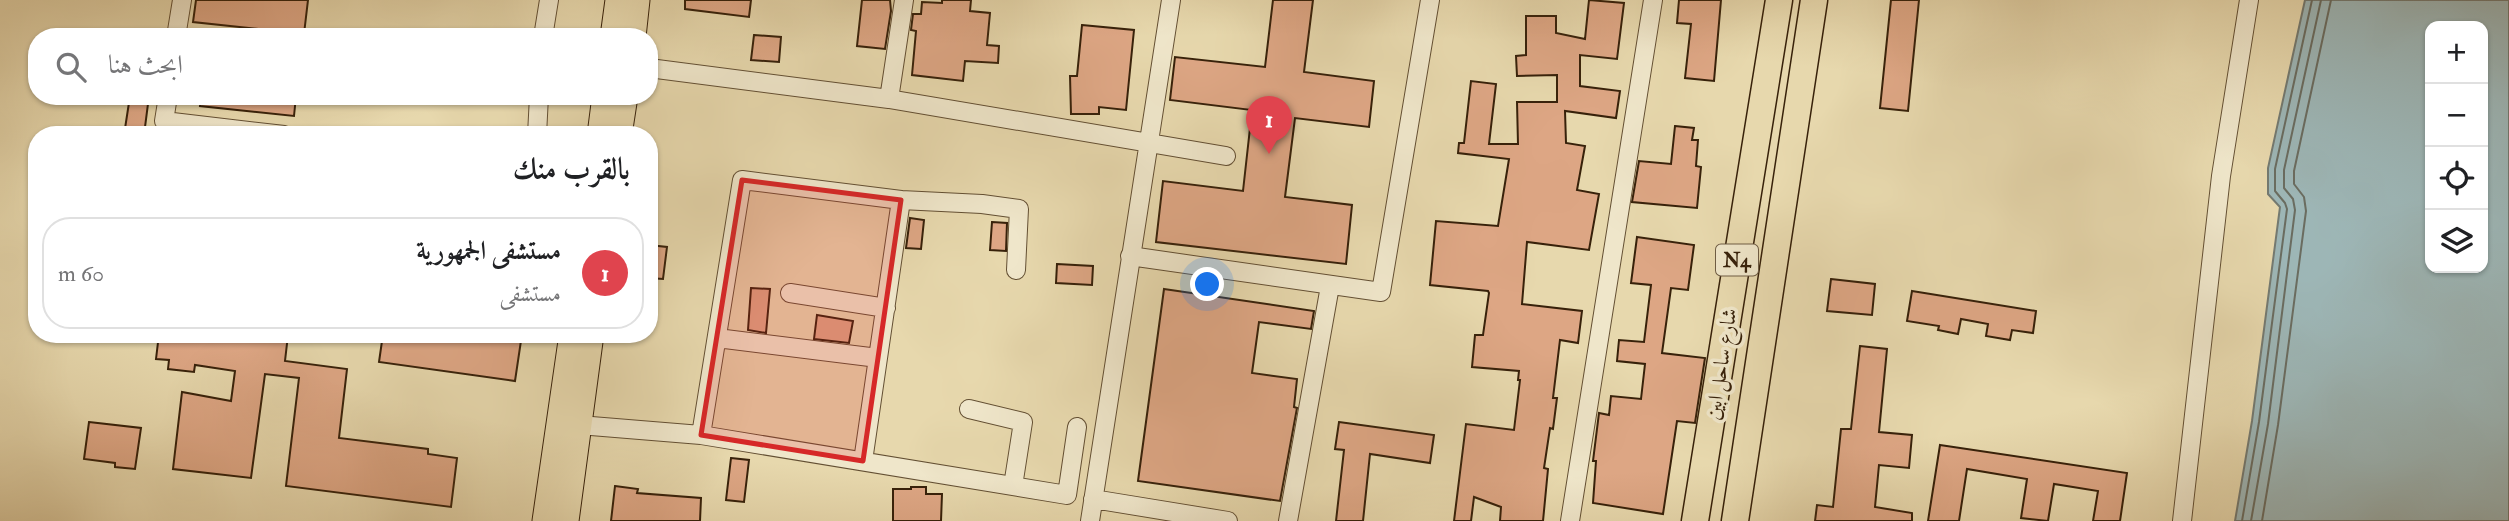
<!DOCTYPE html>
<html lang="ar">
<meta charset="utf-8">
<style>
body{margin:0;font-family:"IM FELL Double Pica",Amiri,serif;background:#f6f6f6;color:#202124;direction:rtl}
.controls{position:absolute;right:21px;top:21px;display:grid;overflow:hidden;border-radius:14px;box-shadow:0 2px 5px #0004}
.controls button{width:63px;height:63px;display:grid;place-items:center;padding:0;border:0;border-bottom:2px solid #e0e0e0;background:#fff;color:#202124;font:35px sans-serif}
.you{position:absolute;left:1208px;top:285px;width:24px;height:24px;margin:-18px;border:5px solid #fff;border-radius:50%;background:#1a73e8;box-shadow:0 0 0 10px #1a73e833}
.badge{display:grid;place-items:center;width:46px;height:46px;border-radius:50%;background:#db2777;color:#fff;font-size:23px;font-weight:700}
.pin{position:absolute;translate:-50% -58px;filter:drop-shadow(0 2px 4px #0008)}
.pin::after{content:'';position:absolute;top:37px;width:24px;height:21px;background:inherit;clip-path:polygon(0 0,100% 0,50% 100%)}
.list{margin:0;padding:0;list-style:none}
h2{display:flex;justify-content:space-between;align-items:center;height:91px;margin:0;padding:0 28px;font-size:30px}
h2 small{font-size:23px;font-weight:400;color:#757577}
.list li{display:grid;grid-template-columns:46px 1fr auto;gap:21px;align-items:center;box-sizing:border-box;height:112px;margin:0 14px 14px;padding:0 14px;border:2px solid #e0e0e0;border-radius:28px}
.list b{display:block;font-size:26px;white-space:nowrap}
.list p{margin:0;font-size:23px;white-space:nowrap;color:#757577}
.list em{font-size:23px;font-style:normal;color:#757577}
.icon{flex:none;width:38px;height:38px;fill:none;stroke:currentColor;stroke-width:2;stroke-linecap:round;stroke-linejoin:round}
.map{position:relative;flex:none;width:2509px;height:521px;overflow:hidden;direction:ltr}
.search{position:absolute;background:#fff;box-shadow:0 2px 5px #0004;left:28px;top:28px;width:630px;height:77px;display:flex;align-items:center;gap:18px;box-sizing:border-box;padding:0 24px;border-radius:28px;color:#757577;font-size:26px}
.panel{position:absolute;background:#fff;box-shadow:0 2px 5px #0004;left:28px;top:126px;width:630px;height:217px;border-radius:28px;direction:rtl}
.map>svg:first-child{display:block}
</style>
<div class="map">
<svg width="2509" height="521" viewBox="0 0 2509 521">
<rect width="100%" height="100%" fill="#e7d8ad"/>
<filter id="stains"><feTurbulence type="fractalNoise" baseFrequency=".00286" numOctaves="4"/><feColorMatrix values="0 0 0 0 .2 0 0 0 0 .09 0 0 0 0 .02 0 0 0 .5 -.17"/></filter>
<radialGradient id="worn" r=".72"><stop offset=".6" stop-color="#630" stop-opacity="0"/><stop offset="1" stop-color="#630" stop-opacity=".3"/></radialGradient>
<path fill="#9db6b6" stroke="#747a71" stroke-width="2" fill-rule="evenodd" d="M2305,0H2509V521H2235L2252,421L2280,207L2268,194V168ZM2430,26H2483V268H2430Z"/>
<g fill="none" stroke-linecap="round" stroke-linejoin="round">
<path stroke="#6a6c60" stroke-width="2" d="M2242,521L2259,422L2287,209L2285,203L2275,191V169L2312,0
M2251,521L2268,424L2295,210L2293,199L2284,188V170L2321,0
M2262,521L2278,425L2306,211L2304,197L2294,184V171L2331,0"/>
</g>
<path fill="#dda684" stroke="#37210a" stroke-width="2" d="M196,0H308L304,34L193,22Z
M685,0H751L749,17L685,9Z
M862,0H890L891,11L885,49L857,46Z
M942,0H971L970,11L990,13L987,45L999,46L998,63L965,61L963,81L912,75L916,31L911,30L913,14H921L922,2L942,3Z
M1273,0H1313L1304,72L1374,81L1369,127L1295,118L1285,197L1352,205L1346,264L1156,242L1163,181L1243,191L1252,110L1170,100L1175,57L1265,67Z
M1589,0L1624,3L1617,59L1580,55V86L1620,91L1616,118L1565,111L1566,143L1585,146L1577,190L1599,194L1589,250L1527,242L1522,304L1582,311L1578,343L1560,340L1553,398H1557L1553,429L1550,428L1544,468L1548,469L1543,521H1500L1501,507L1474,497L1471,521H1454L1466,424L1514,430L1520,380H1518L1519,371L1472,367L1475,335H1483L1489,293L1488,291L1430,285L1436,221L1498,226L1509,159L1458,153L1459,143H1464L1471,81L1496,84L1489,144H1518L1517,102H1557V75L1517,76L1516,56L1526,55V16H1556V33L1585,39Z
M1679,0H1721L1714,81L1685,78L1691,24L1677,23Z
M1891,0H1919L1908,111L1880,108Z
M1082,25L1134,30L1126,110L1099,107V114H1071L1070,76H1077Z
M754,35L781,37L779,62L751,60Z
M130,96H149L144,135H124Z
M201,96H296L294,116L200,106Z
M1675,126L1694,128L1692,140H1698L1696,166L1701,167L1697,208L1632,202L1639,161L1671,164Z
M910,218L924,220L921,249L906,248Z
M992,222L1007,223L1006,251L990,250Z
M1637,237L1694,245L1688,290L1671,288L1662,353L1705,358L1695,423L1677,421L1663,514L1593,503L1596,461H1593L1599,413L1609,415L1611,396L1641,399L1645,364L1617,361L1619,340L1644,342L1651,285L1631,283Z
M649,245L667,247L663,279L649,278Z
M1057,264L1093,266L1092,285L1056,283Z
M1831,279L1875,284L1872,315L1827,311Z
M751,288L770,289L766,333L748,330Z
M1164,289L1314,311L1311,329L1259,322L1252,373L1297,379L1294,407L1297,408L1280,501L1138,481Z
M1912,291L2036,311L2033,333L2012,330L2010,340L1986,336L1988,324L1961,319L1958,334L1938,330L1939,326L1907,321Z
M817,315L853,321L849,343L814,339Z
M159,334L288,335L285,361L347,369L339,438L428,449V454L457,458L451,507L286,486L299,378L265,374L251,478L173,469L182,392L231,401L235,371L195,365L194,372L168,369L169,360L156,359Z
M383,334H522L515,381L379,362Z
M1860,346L1887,349L1879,432L1912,435L1909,468L1879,465L1875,507L1912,513V521H1815L1817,505L1833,507L1841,429H1851Z
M89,422L141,428L135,469L115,467V463L84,459Z
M1339,422L1434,435L1430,463L1370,454L1363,521H1336L1344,450L1335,449Z
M1940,445L2127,473L2120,521H2093L2098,491L2054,484L2048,521L2021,518L2027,479L1967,469L1959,521H1928Z
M731,458L749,460L744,502L726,500Z
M615,486L638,489L637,493L701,498L700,521H611Z
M911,487H926V494H942L941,521H893V489H911Z"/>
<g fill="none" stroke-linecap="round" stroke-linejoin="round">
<g stroke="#634f33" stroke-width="20">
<path id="minor" d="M176,37L182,0
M543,37L549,0
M649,68L889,99L1226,156
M168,96L164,121L284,135
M889,99L904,0
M537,135L539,96
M1130,256L1381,292L1430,0
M790,293L886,308
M717,338L878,358
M969,409L1023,422L1013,486
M579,425L701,435L1067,495L1077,427
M701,435L742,180L901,200L982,204L1019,209L1016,270
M863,461L901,200
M1093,499L1228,521
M1090,521L1171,0
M1288,521L1330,286
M1570,521L1653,0
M2182,521L2221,176L2249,0"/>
</g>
<g stroke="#37210a" stroke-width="25">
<path id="major" d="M612,37L617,0
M634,37L638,0
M599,135L604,96
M620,135L626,96
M544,521L571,334
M567,521L592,334"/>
</g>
<g stroke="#37210a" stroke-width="29">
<path id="highway" d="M1695,521L1779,0
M1735,521L1814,0"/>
</g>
<use href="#minor" stroke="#efe6ca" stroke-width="18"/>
<use href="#major" stroke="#e7d8ad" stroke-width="23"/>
<use href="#highway" stroke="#e7d8ad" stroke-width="26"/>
</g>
<path fill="#d62828" fill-opacity="0.2" stroke="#d62828" stroke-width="5" stroke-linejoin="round" d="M742,180L901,200L863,461L701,435Z"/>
<g text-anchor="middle" stroke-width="7" stroke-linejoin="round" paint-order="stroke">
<rect fill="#efe6ca" stroke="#6e5c44" stroke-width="2" x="1716" y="244.5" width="42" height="31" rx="5"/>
<g font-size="19" font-weight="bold" fill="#37210a">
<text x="1737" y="267">N4</text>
</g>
<g font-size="21" fill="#37210a" stroke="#efe6ca">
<text transform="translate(1721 364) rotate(-81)" y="7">شارع ساحل ابين</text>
</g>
</g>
<rect width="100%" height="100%" filter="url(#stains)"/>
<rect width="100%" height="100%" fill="url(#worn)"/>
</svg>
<div class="controls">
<button>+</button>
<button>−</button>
<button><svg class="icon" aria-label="locate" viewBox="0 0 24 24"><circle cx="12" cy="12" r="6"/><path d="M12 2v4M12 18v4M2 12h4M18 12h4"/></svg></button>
<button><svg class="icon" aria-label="layers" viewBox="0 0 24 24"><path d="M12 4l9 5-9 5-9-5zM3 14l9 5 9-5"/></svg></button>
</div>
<div class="you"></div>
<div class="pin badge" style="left:1269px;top:154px;background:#e0444e">1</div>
<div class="search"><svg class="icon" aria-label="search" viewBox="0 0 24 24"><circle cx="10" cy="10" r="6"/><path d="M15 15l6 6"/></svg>ابحث هنا</div>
<section class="panel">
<h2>بالقرب منك<small></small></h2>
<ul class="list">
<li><span class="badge" style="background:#e0444e">1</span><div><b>مستشفى الجمهورية</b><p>مستشفى</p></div><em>60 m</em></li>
</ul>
</section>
</div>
